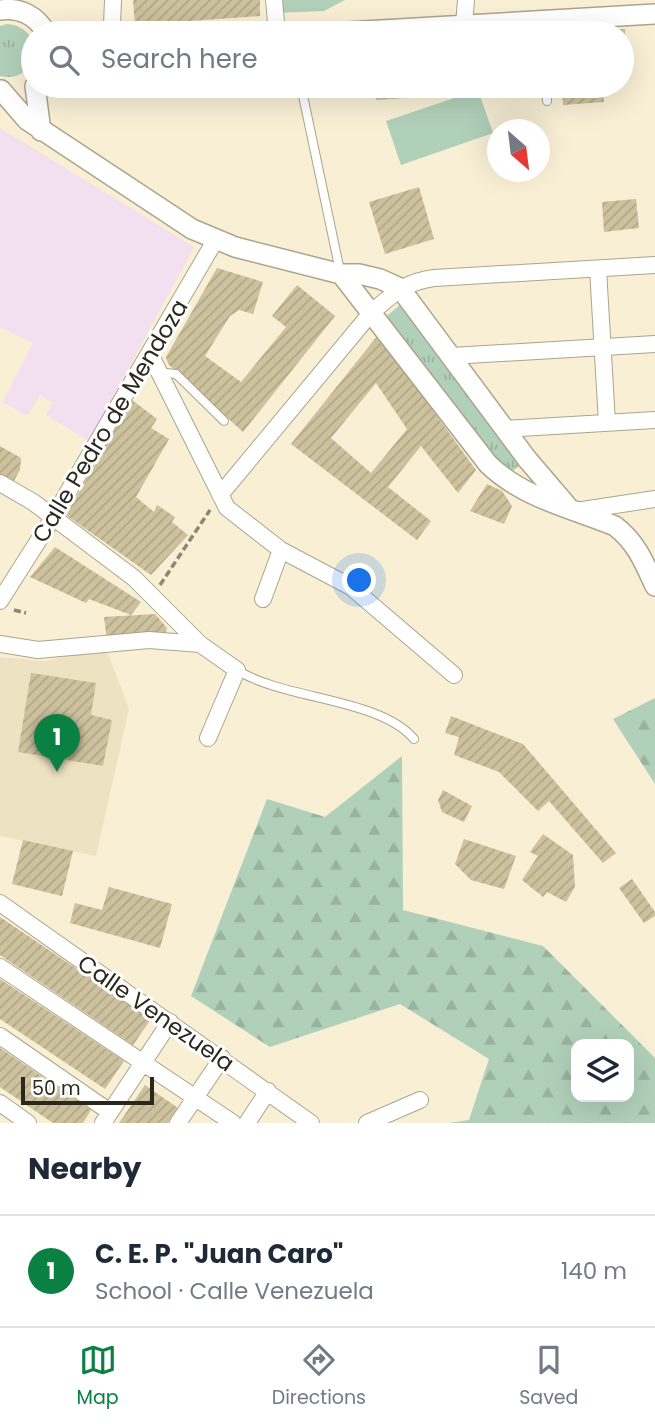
<!DOCTYPE html>
<meta charset="utf-8">
<style>
body{margin:0;font-family:Poppins,sans-serif;background:#f2f2f3;color:#1f2937}
.controls{position:absolute;right:21px;bottom:21px;display:grid;overflow:hidden;border-radius:14px;box-shadow:0 7px 28px #0002}
.controls button{width:63px;height:63px;display:grid;place-items:center;padding:0;border:0;border-bottom:2px solid #e0e1e3;background:#fff;color:#1f2937;font:35px sans-serif}
.compass{position:absolute;left:487px;top:119px;width:63px;height:63px;border-radius:50%;background:#fff;box-shadow:0 7px 28px #0002;rotate:152deg}
.scale{position:absolute;left:21px;bottom:18px;width:133px;box-sizing:border-box;padding-left:7px;border:4px solid #2a271d;border-top:0;font-size:19px;line-height:24px;white-space:nowrap;color:#2a271d;-webkit-text-stroke:5px #fff;paint-order:stroke}
.you{position:absolute;left:360px;top:581px;width:24px;height:24px;margin:-18px;border:5px solid #fff;border-radius:50%;background:#1a73e8;box-shadow:0 0 0 10px #1a73e833}
.badge{display:grid;place-items:center;width:46px;height:46px;border-radius:50%;background:#0b8043;color:#fff;font-size:23px;font-weight:700}
.pin{position:absolute;translate:-50% -58px;filter:drop-shadow(0 2px 4px #0008)}
.pin::after{content:'';position:absolute;top:37px;width:24px;height:21px;background:inherit;clip-path:polygon(0 0,100% 0,50% 100%)}
.list{margin:0;padding:0;list-style:none}
h2{display:flex;justify-content:space-between;align-items:center;height:91px;margin:0;padding:0 28px;font-size:30px}
h2 small{font-size:23px;font-weight:400;color:#747a83}
.list li{display:grid;grid-template-columns:46px 1fr auto;gap:21px;align-items:center;box-sizing:border-box;height:112px;padding:0 28px;border-top:2px solid #e0e1e3}
.list b{display:block;font-size:26px;white-space:nowrap}
.list p{margin:0;font-size:23px;white-space:nowrap;color:#747a83}
.list em{font-size:23px;font-style:normal;color:#747a83}
.icon{flex:none;width:38px;height:38px;fill:none;stroke:currentColor;stroke-width:2;stroke-linecap:round;stroke-linejoin:round}
.map{position:relative;flex:none;width:655px;height:1123px;overflow:hidden}
.search{position:absolute;background:#fff;box-shadow:0 7px 28px #0002;left:21px;right:21px;top:21px;height:77px;display:flex;align-items:center;gap:18px;box-sizing:border-box;padding:0 24px;border-radius:38px;color:#747a83;font-size:26px}
.sheet{height:203px;background:#fff}
nav{display:flex;justify-content:space-around;align-items:center;box-sizing:border-box;height:98px;border-top:2px solid #e0e1e3;background:#fff;font-size:19px;color:#747a83}
nav a{display:grid;justify-items:center;gap:4px}
nav .on{color:#0b8043}
.map>svg:first-child{display:block}
</style>
<div class="map">
<svg width="655" height="1123" viewBox="0 0 655 1123">
<defs>
<pattern id="forest-firs" width="22" height="20" patternUnits="userSpaceOnUse" patternTransform="scale(1.75)"><rect width="22" height="20" fill="#b1d0ba"/><path d="M5 1l3.5 6h-7zM16 11l3.5 6h-7z" fill="#98b39f"/></pattern>
<pattern id="park-tufts" width="24" height="20" patternUnits="userSpaceOnUse" patternTransform="scale(1.75)"><rect width="24" height="20" fill="#b1d0ba"/><path d="M3 7l-1-3M5 7V3M7 7l1-3M15 17l-1-3M17 17v-4M19 17l1-3" fill="none" stroke="#98b39f"/></pattern>
<pattern id="building-hatch" width="6" height="6" patternUnits="userSpaceOnUse" patternTransform="scale(1.75)"><rect width="6" height="6" fill="#cdc29d"/><path d="M-1 1l2-2M0 6l6-6M5 7l2-2" fill="none" stroke="#b0a787"/></pattern>
</defs>
<rect width="100%" height="100%" fill="#f8efd5"/>
<path fill="#f2dfef" d="M0,128L194,247L89,441L46,415L53,403L40,395L27,416L3,402L33,343L0,327Z"/>
<path fill="#ede2c2" d="M106,648L129,709L96,856L0,836V657L45,661Z"/>
<path fill="url(#forest-firs)" fill-rule="evenodd" d="M655,698V784L613,719Z
M402,756L403,910L543,946L655,1058V1123H449L469,1120L489,1059L400,1004L270,1047L191,996L267,799L325,817ZM576,1044H629V1097H576Z"/>
<path fill="url(#park-tufts)" d="M7,24C48,27 39,85 0,76V26Z
M402,303L517,460L518,467L511,472L504,470L387,316Z"/>
<path fill="#b1d0ba" d="M275,0H345L324,11L275,13Z
M478,90L493,133L401,165L386,121Z"/>
<path fill="url(#building-hatch)" fill-rule="evenodd" d="M133,0H260V16L135,25Z
M625,29L626,80H622V33H581V31Z
M375,86H433L434,96L376,100Z
M562,86H603L604,102L563,105Z
M419,187L434,239L385,254L369,202Z
M636,199L639,228L604,232L602,202Z
M217,268L263,282L253,314L239,310L230,316L205,356L241,382L286,327L272,316L297,285L335,316L243,432L168,364L166,357Z
M378,335L476,470L458,493L421,446L388,487L431,521L417,540L291,444ZM376,383L407,429L371,473L331,438Z
M132,400L157,419L151,428L169,439L136,497L154,512L157,505L175,517L172,522L188,535L151,575L66,515Z
M0,446L21,458L20,470L10,488L0,482Z
M487,484L502,491L512,506L504,524L470,511Z
M55,547L141,602L131,615L89,599L86,603L30,577Z
M155,614L167,628L165,635L107,641L104,617Z
M31,673L96,683L91,715L112,720L103,766L18,752Z
M451,716L523,744L616,853L603,863L549,801L538,811L499,772L454,755L459,737L445,733Z
M443,790L472,806L464,822L442,812L438,800Z
M543,834L573,855L575,887L566,902L547,892L543,897L522,880L538,856L530,852Z
M464,839L516,856L504,889L471,880L455,864Z
M23,840L73,851L62,896L12,884Z
M632,879L655,912V916L644,923L619,888Z
M109,887L172,904L160,948L70,923L75,903L102,910Z
M0,917L151,1019L133,1045L0,955Z
M0,979L124,1061L105,1089L0,1019Z
M0,1048L91,1110L83,1123H53L0,1087Z
M145,1085L178,1108L168,1123H119Z"/>
<g fill="none" stroke-linecap="round" stroke-linejoin="round">
<g stroke="#aca48b" stroke-width="10">
<path id="service" d="M301,86L340,271
M546,86L547,101
M161,375L166,373L176,374L224,421
M237,670C284,700 380,698 414,739"/>
</g>
<g stroke="#aca48b" stroke-width="18">
<path id="minor" d="M113,0L112,25L115,33
M274,0L277,33
M464,25L466,0
M598,269L607,423
M150,354L227,508L281,550L351,587L454,675
M451,356L655,344
M505,429L655,420
M0,483L33,502L134,578L200,644L237,670L208,738
M220,495L371,313C393,294 404,282 434,278L655,265
M576,511L655,499
M263,599L281,550
M0,601L54,516L216,239
M0,644L38,650L149,640L200,644
M0,903L311,1123
M0,967L233,1123
M0,1036L110,1112
M0,1103L28,1123
M103,1123L170,1022
M178,1123L222,1058
M247,1123L268,1091
M367,1123L420,1100"/>
</g>
<g stroke="#aca48b" stroke-width="22">
<path id="tertiary" d="M0,10C20,7 37,16 46,33
M329,33L655,14
M35,86L41,131
M1,90L27,120L192,229L235,247L341,274H359L380,279L400,288L527,459L568,507
M341,274L488,464C523,498 571,508 615,526C636,542 644,562 655,586"/>
</g>
<path stroke="#8d8775" stroke-width="3.5" stroke-dasharray="7 3.5" stroke-linecap="butt" d="M62,25H96
M160,585L210,510
M14,610L26,613"/>
<use href="#service" stroke="#fff" stroke-width="8"/>
<use href="#minor" stroke="#fff" stroke-width="16"/>
<use href="#tertiary" stroke="#fff" stroke-width="19"/>
</g>
<g text-anchor="middle" stroke-width="6" stroke-linejoin="round" paint-order="stroke">
<g font-size="23" fill="#2a271d" stroke="#fff">
<text transform="translate(110 421) rotate(-59)" y="8">Calle Pedro de Mendoza</text>
<text transform="translate(156 1013) rotate(35)" y="8">Calle Venezuela</text>
</g>
</g>
</svg>
<div class="controls">
<button><svg class="icon" aria-label="layers" viewBox="0 0 24 24"><path d="M12 4l9 5-9 5-9-5zM3 14l9 5 9-5"/></svg></button>
</div>
<svg class="compass" viewBox="-18 -18 36 36"><path d="M0-13l5 13h-10z" fill="#e53935"/><path d="M0 13l5-13h-10z" fill="#747a83"/></svg>
<div class="scale">50 m</div>
<div class="you"></div>
<div class="pin badge" style="left:57px;top:772px">1</div>
<div class="search"><svg class="icon" aria-label="search" viewBox="0 0 24 24"><circle cx="10" cy="10" r="6"/><path d="M15 15l6 6"/></svg>Search here</div>
</div>
<section class="sheet">
<h2>Nearby<small></small></h2>
<ul class="list">
<li><span class="badge">1</span><div><b>C. E. P. &quot;Juan Caro&quot;</b><p>School · Calle Venezuela</p></div><em>140 m</em></li>
</ul>
</section>
<nav>
<a class="on"><svg class="icon" aria-label="map" viewBox="0 0 24 24"><path d="M3 6l6-2 6 2 6-2v14l-6 2-6-2-6 2zM9 4v14M15 6v14"/></svg>Map</a>
<a><svg class="icon" aria-label="directions" viewBox="0 0 24 24"><path d="M12 3l9 9-9 9-9-9zM9 14v-3h6M13 9l2 2-2 2"/></svg>Directions</a>
<a><svg class="icon" aria-label="saved" viewBox="0 0 24 24"><path d="M7 4h10v16l-5-4-5 4z"/></svg>Saved</a>
</nav>
